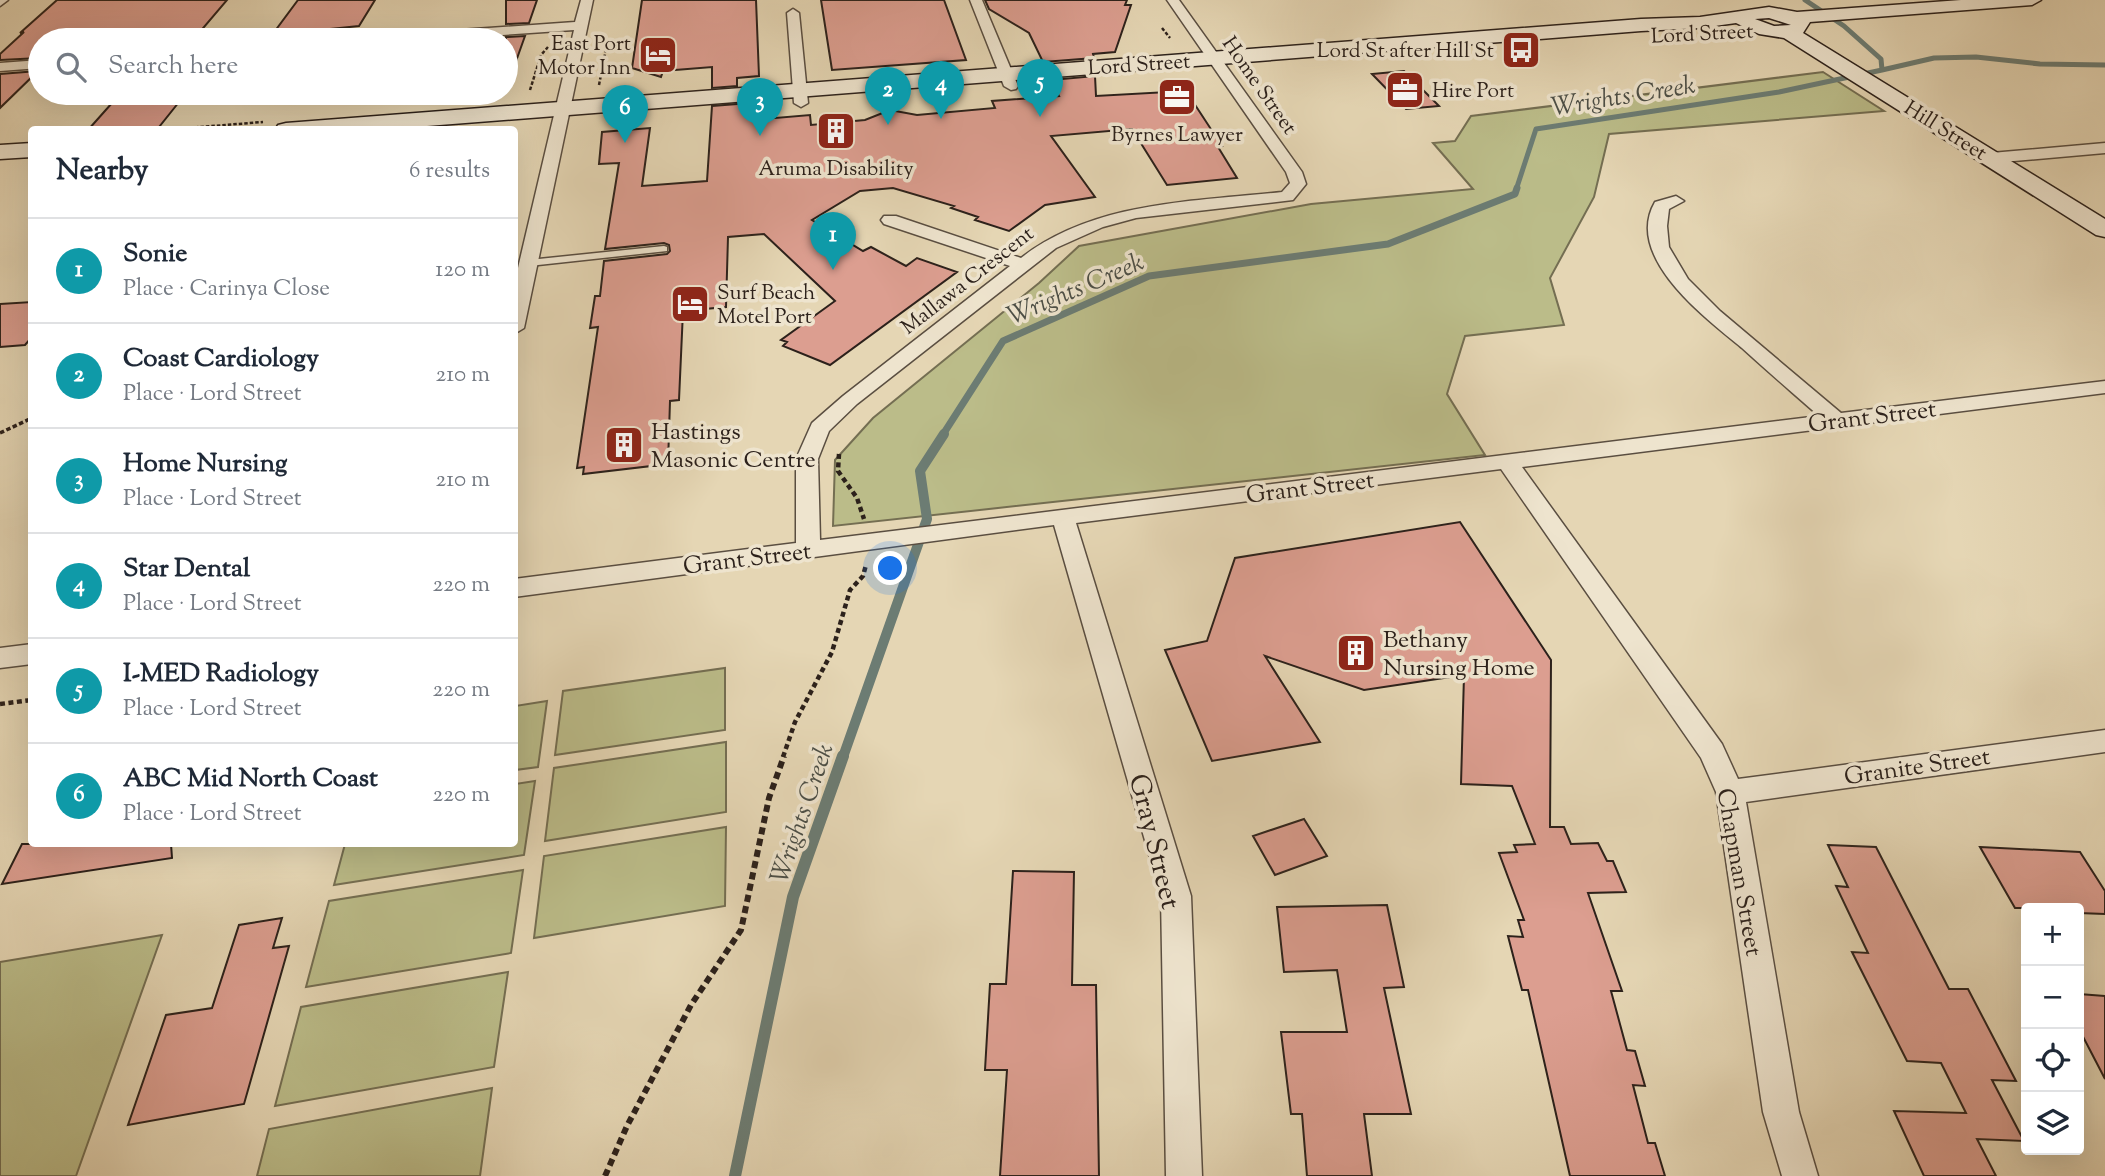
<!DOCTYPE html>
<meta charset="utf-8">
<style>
body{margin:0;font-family:"Sorts Mill Goudy",serif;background:#f6f6f7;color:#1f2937}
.controls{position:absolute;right:21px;bottom:21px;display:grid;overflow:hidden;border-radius:7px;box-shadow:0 7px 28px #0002}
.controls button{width:63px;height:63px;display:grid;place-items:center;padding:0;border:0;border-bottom:2px solid #e0e1e3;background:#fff;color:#1f2937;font:35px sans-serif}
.you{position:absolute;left:891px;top:569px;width:24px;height:24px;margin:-18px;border:5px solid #fff;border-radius:50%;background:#1a73e8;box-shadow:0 0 0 10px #1a73e833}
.badge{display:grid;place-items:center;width:46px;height:46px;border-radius:50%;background:#8f2418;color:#fff;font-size:23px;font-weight:700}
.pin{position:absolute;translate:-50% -58px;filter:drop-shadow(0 2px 4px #0008)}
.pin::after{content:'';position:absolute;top:37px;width:24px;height:21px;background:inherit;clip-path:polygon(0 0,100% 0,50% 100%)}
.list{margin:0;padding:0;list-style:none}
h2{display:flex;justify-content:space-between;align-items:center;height:91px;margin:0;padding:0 28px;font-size:30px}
h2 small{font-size:23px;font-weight:400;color:#747a83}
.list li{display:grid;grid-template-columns:46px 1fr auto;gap:21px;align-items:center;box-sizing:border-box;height:105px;padding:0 28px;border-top:2px solid #e0e1e3}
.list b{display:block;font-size:26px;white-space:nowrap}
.list p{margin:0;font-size:23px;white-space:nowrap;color:#747a83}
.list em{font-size:23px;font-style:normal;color:#747a83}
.icon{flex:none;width:38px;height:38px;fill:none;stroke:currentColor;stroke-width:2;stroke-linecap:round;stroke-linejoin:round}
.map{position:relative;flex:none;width:2105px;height:1176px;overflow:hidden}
.search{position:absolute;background:#fff;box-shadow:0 7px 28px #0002;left:28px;top:28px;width:490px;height:77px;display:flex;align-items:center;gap:18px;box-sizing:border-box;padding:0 24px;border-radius:38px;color:#747a83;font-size:26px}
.panel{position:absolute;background:#fff;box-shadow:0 7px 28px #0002;left:28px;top:126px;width:490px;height:721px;border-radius:7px}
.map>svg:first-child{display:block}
</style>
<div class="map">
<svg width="2105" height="1176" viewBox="0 0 2105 1176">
<rect width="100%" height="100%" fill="#e5d6b4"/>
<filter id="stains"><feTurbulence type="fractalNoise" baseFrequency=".00286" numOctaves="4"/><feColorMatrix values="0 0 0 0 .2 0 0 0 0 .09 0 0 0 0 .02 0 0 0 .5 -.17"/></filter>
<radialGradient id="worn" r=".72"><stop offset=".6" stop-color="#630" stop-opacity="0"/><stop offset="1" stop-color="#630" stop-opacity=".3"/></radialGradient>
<path fill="#bbbc89" stroke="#746e52" stroke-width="2" d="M1823,72L1884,111L1609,134L1594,197L1550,278L1564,325L1465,336L1447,394L1485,455L833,526L835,460L873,418L1039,283L1079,246L1311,204L1473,189L1433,143L1455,141L1471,116Z
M725,668V730L555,755L563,691Z
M547,701L538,767L515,770V706Z
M726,742V812L545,841L554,768Z
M535,781L524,855L334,885L345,844H514L515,784Z
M726,827L725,906L534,938L544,856Z
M523,870L511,953L306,987L329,901Z
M162,935L76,1176H0V962Z
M508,972L494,1067L275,1106L301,1007Z
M492,1088L480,1176H257L269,1129Z"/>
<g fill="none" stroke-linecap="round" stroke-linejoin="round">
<path stroke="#6c7c73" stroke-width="5" d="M1882,70L1934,58L1976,57L2040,64L2105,65
M1516,190L1536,129L1779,92L1882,70L1881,59L1844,26L1805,0"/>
<path stroke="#6c7c73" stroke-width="7" d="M942,436L1003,341L1149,276L1388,244L1515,194L1517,188"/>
<path stroke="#6c7c73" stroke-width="10" d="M843,757L927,519L920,471L944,434"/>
<path stroke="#6c7c73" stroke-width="12" d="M735,1176L793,897L843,756"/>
</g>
<path fill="#dc9e90" stroke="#2c211b" stroke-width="2" d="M57,0H227L193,40H40V58L0,60V54L24,32L20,33Z
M298,0H375L359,26L272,35Z
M506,0H537L529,23L506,24Z
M642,0H756L759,76L737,78V86L712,88V67L663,71L661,77L632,68Z
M821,0H944L966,60L832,70Z
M985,0H1127L1125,5H1131L1115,52L1093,54L1094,58L1043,62L1029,33L989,9Z
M525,36L510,78H506V37Z
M38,71L0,108V74Z
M1404,71L1439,106L1406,109L1372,74Z
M1095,76L1096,96L1186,91L1222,146L1218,147L1237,178L1167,185L1132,129L1051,136L1095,197L1045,205L1009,231L975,220L978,217L951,208L954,206L893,188L860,191L812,220L863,251L871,247L906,266L917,258L957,272L830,365L783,346L787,342L781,340L835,301L764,234L728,237L726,307L683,311L679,400L670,401L668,464L583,474L584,467L577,468L598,327L590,328L595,296H600L604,261L667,254L670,251L669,245L664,243L605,249L619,163L599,164L602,132L650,128L642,186L707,181L712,106L763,102L764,119L810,115L811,125L865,120L890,110L917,115L995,108L992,101L1059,96L1051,80Z
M183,97L159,127L88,130L112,103Z
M32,302V337L25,345L0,347V304Z
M1460,522L1551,660L1550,827H1564L1571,844L1598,843L1607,861H1613L1626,892L1588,893L1622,991H1611L1627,1050L1635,1051L1645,1086L1633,1085L1648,1143H1655L1665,1176H1570L1528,990H1522L1508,936L1523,937L1518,920H1524L1499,853L1517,852L1514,845L1535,844L1512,786L1461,784L1464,675L1364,690L1265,656L1320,742L1212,761L1165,650L1207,641L1235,558Z
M1304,819L1327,856L1275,875L1253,836Z
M22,844H171L172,858L2,884Z
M1828,845L1876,847L1949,989H1968L2016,1081L1992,1080L2024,1141L1977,1139L1996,1176H1924L1894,1111L1966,1113L1941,1063L1907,1061L1852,952L1868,953L1836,886L1848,887Z
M1980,847L2080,852L2105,891V914L2079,913V908H2015Z
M1013,871L1074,872L1072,985H1096L1099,1176H1000L1007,1070H985L990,984H1006Z
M1387,905L1404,987L1384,988L1411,1114H1364L1372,1176H1307L1302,1114H1291L1281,1032H1347L1337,970L1284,972L1277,907Z
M282,918L273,948L289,946L244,1104L128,1125L166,1015L212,1008L239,925Z
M2079,994L2105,996V1079L2079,1029Z"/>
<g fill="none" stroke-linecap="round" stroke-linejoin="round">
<g stroke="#5a4e41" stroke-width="3">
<path id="lane" d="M664,246L667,247V251L529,266L525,263L529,260Z"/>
</g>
<g stroke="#5a4e41" stroke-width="3">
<path id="street" d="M0,0H8L0,6Z
M581,0H593L524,328L514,334V285L574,30L429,40H366L373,36L575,22Z
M970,0H982L1018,86L1016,89L1011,90L1004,86Z
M1167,0H1179L1302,172L1306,184L1293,200L1136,218L1103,227L1056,248L857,404L829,431L818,459L820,540L1819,416C1793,393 1767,371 1742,348C1707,319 1623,257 1655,202L1676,196L1684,201L1669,209L1667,226L1669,247L1688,279L1720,311L1841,413L2105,381V393L1522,467L1722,744L1738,779L2105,730V752L1746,802L1799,1112L1818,1176H1782L1763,1112L1716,792L1701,758L1501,469L1076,523L1191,896L1202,1176H1166L1161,896L1054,525L514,597V579L796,543V459L812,423L843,396L1010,266L884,224L881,220L884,216H896L1021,258C1095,201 1192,202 1282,192L1290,183L1286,172Z
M793,9L799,13L808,103L801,107L794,103L787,13Z
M40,60V68L0,71V63Z
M2105,143V153L1991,163L1983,158L1991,153Z
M32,644V664L0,668V648Z"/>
</g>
<g stroke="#2c211b" stroke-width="3">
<path id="secondary" d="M1961,0H2041L2032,5L1810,22L1803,33L2105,219V237L2096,235L1784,38L1759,34L1736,23L1700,28L1641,31L376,130H275L278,125L286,123L1641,19L1700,17L1769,7L1797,12ZM1769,18L1791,25L1774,26L1755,19Z
M32,143V157L0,159V145Z"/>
</g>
<path stroke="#2c211b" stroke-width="2.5" stroke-dasharray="3.5 2" stroke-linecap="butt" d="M1162,28L1170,38
M599,85L607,44
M530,90L541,55L548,47
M162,130L263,122"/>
<path stroke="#2c211b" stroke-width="3.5" stroke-dasharray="4.5 2.5" stroke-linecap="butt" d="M0,433L32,418"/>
<path stroke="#2c211b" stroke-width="4.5" stroke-dasharray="5 3.5" stroke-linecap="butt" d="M839,454L838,471L857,498L864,519
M0,704L32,700
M783,757L795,722L832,652L850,590L863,576L866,565"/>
<path stroke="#2c211b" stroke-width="6" stroke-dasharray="7 4.5" stroke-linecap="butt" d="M605,1176L627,1126L691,1005L741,930L769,798L784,756"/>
<use href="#lane" fill="#eee4ce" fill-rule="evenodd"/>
<use href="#street" fill="#eee4ce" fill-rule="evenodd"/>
<use href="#secondary" fill="#eee4ce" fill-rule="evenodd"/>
</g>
<defs>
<g id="bus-square" transform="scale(2.0125)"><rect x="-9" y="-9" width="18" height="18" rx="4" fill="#8f2418" stroke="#eee4ce"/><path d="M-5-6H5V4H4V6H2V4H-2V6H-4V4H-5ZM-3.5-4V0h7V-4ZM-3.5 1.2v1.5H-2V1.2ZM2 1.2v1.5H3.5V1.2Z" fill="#fff"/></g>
<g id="hotel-square" transform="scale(2.0125)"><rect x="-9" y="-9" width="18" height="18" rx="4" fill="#8f2418" stroke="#eee4ce"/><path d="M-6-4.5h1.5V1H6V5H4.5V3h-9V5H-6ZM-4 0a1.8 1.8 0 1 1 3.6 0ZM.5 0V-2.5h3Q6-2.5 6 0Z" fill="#fff"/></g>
<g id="office-square" transform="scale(2.0125)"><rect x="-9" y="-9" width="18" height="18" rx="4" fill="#8f2418" stroke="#eee4ce"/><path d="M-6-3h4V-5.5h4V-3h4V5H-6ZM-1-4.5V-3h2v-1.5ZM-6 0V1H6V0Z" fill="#fff"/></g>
<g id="building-square" transform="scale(2.0125)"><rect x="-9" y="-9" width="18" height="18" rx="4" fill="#8f2418" stroke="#eee4ce"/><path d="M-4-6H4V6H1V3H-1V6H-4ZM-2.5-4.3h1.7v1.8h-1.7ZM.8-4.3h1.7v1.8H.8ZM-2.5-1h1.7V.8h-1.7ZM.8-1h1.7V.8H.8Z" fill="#fff"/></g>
</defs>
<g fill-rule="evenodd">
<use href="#bus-square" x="1521" y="50"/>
<use href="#hotel-square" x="658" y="55"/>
<use href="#office-square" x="1405" y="90"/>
<use href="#office-square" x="1177" y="97"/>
<use href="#building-square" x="836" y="131"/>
<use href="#hotel-square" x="690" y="304"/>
<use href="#building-square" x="624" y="445"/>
<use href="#building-square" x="1356" y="653"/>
</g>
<g text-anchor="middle" stroke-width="7" stroke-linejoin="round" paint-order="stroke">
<g font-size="21" fill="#2c211b" stroke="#eee4ce">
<text transform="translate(1702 33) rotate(-3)" y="7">Lord Street</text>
<text transform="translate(1139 64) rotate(-4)" y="7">Lord Street</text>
<text transform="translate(1260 85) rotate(55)" y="7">Home Street</text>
<text transform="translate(1946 130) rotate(32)" y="7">Hill Street</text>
<text transform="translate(967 280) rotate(-38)" y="7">Mallawa Crescent</text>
</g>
<g font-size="21" fill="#2c211b" stroke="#eee4ce" text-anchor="end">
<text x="631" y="50">East Port<tspan x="631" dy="24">Motor Inn</tspan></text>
<text x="1494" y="57">Lord St after Hill St</text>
<text x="1432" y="97" text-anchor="start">Hire Port</text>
<text x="1177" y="141" text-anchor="middle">Byrnes Lawyer</text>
<text x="836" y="175" text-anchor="middle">Aruma Disability</text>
<text x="717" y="299" text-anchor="start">Surf Beach<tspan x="717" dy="24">Motel Port</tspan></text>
</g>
<g font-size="24" fill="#2c211b" stroke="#eee4ce">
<text transform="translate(1872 416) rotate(-7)" y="8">Grant Street</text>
<text transform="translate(1310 487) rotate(-7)" y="8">Grant Street</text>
<text transform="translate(747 558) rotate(-7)" y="8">Grant Street</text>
<text transform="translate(1917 766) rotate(-8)" y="8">Granite Street</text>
<text transform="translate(1740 872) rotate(80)" y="8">Chapman Street</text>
</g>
<g font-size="24" fill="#2c211b" stroke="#eee4ce" text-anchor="start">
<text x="651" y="439">Hastings<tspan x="651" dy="28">Masonic Centre</tspan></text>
<text x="1383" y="647">Bethany<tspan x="1383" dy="28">Nursing Home</tspan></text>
</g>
<g font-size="26" font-style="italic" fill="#4c4f47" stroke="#eee4ce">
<text transform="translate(1623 95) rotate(-9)" y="9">Wrights Creek</text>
<text transform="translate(1075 288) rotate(-23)" y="9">Wrights Creek</text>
<text transform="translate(801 813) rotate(-71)" y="9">Wrights Creek</text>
</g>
<g font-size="28" fill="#2c211b" stroke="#eee4ce">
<text transform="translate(1156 841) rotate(76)" y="10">Gray Street</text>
</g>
</g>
<rect width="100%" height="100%" filter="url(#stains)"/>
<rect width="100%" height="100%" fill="url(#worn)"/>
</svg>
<div class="controls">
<button>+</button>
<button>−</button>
<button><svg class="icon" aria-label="locate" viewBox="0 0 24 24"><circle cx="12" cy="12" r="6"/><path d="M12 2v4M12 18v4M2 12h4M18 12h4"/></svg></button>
<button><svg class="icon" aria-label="layers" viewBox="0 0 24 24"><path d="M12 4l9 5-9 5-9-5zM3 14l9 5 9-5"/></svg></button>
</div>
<div class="you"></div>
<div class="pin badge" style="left:833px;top:270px;background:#0f9aa8">1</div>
<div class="pin badge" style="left:888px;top:125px;background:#0f9aa8">2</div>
<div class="pin badge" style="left:760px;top:136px;background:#0f9aa8">3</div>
<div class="pin badge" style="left:941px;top:119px;background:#0f9aa8">4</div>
<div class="pin badge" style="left:1040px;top:117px;background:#0f9aa8">5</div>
<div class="pin badge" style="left:625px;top:143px;background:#0f9aa8">6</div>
<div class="search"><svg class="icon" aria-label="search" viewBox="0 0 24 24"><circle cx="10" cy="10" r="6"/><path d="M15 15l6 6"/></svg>Search here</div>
<section class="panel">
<h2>Nearby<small>6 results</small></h2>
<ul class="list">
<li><span class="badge" style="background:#0f9aa8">1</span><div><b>Sonie</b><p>Place · Carinya Close</p></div><em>120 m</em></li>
<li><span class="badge" style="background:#0f9aa8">2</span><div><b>Coast Cardiology</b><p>Place · Lord Street</p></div><em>210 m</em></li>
<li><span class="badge" style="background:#0f9aa8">3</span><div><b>Home Nursing</b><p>Place · Lord Street</p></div><em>210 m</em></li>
<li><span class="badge" style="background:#0f9aa8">4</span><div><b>Star Dental</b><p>Place · Lord Street</p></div><em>220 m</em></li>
<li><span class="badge" style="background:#0f9aa8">5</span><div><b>I-MED Radiology</b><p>Place · Lord Street</p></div><em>220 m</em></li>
<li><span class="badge" style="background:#0f9aa8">6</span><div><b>ABC Mid North Coast</b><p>Place · Lord Street</p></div><em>220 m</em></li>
</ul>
</section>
</div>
